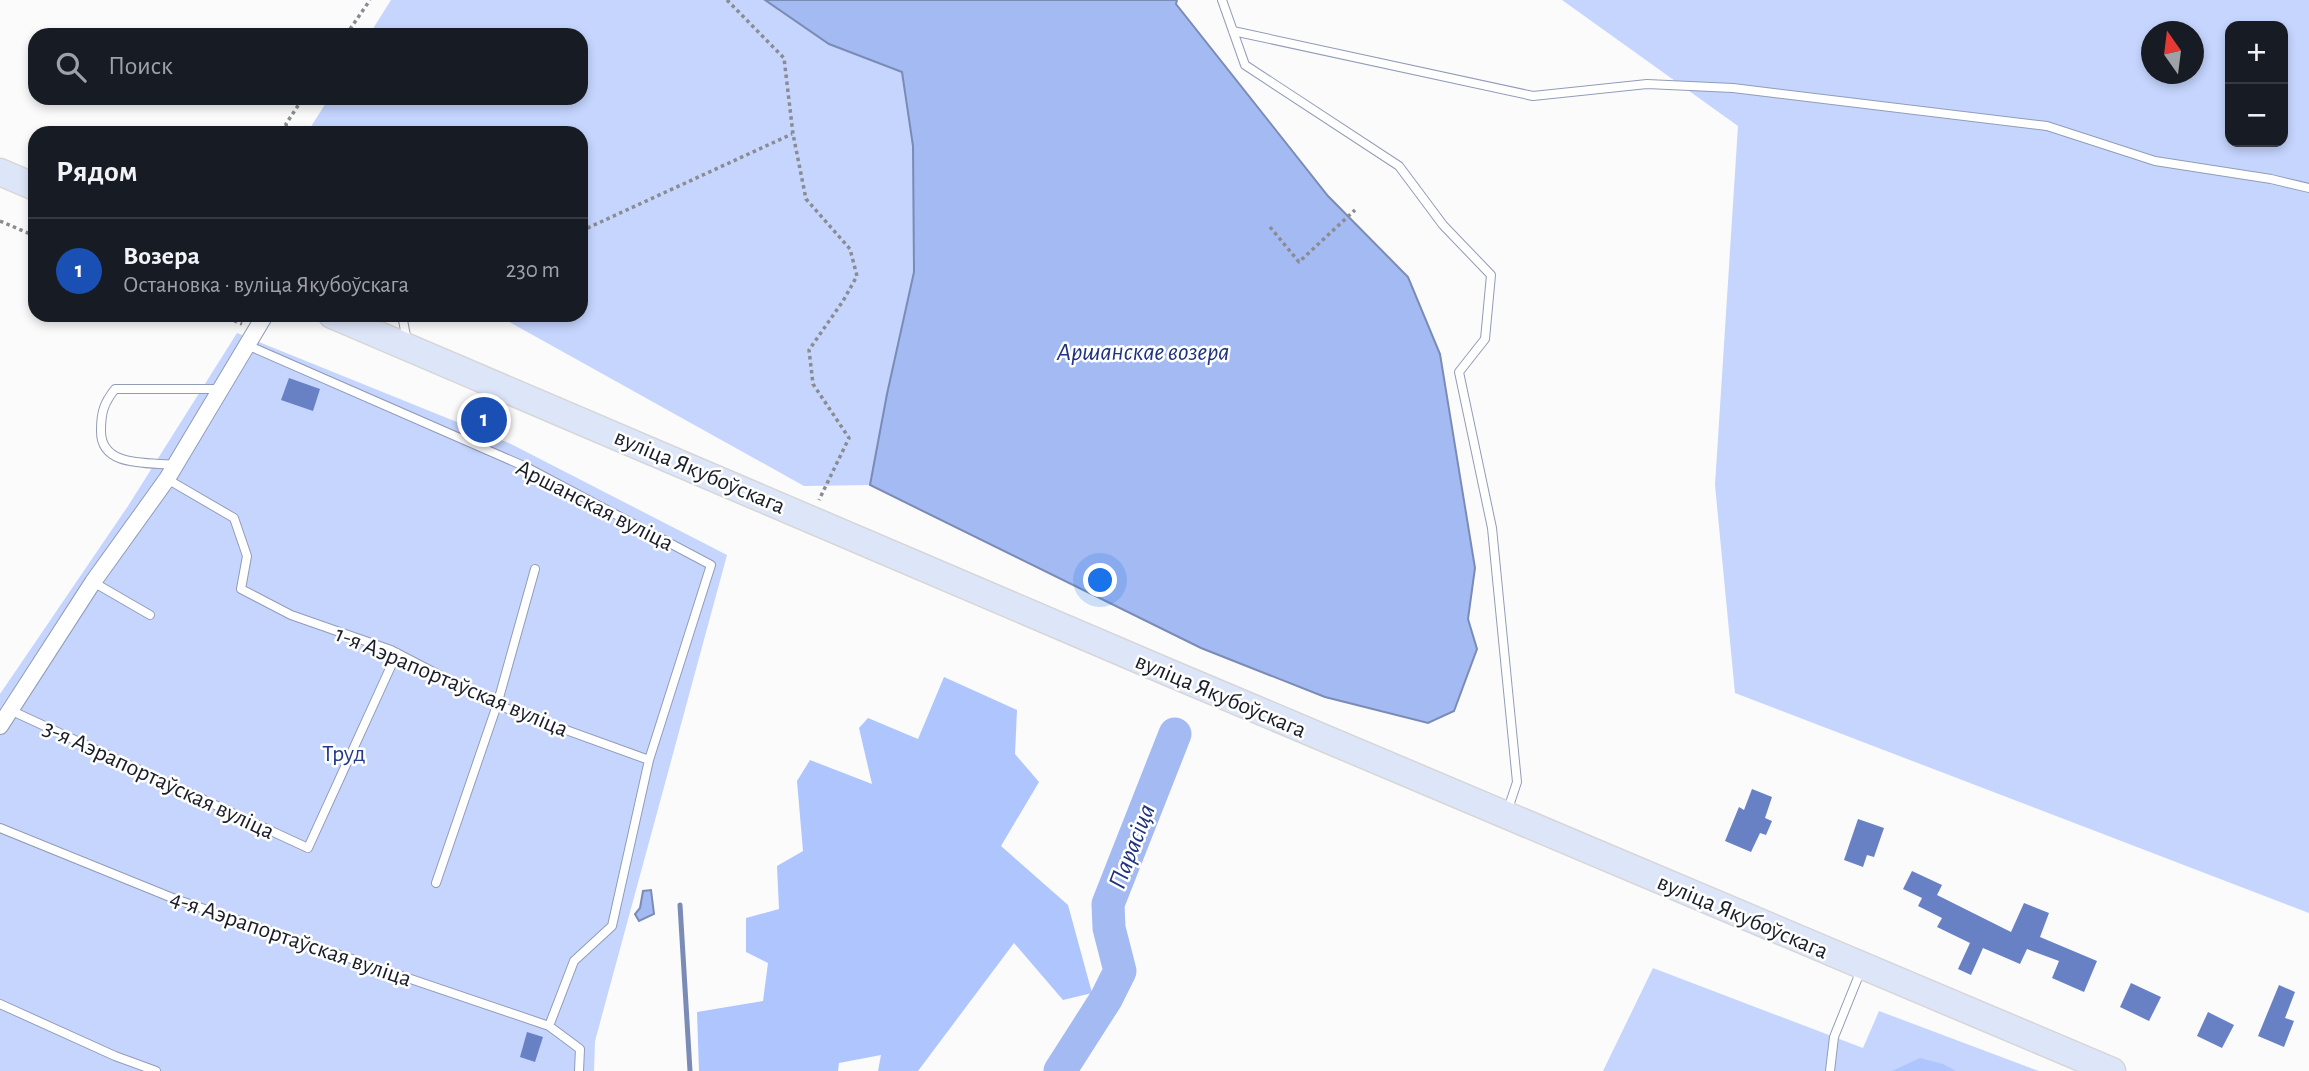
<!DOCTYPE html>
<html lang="ru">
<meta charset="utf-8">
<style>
body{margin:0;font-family:"Alegreya Sans",sans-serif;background:#20242c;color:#f1f3f6}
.controls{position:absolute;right:21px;top:21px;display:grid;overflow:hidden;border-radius:14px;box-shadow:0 4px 10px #0003}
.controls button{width:63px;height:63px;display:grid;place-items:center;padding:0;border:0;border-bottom:2px solid #363941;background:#171b24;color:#f1f3f6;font:35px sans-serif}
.compass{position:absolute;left:2141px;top:21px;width:63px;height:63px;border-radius:50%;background:#171b24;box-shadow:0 4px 10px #0003;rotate:346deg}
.you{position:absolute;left:1101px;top:581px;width:24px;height:24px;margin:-18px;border:5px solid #fff;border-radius:50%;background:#1a73e8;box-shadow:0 0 0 10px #1a73e833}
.badge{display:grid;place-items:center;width:46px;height:46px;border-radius:50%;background:#b45309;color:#fff;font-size:23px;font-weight:700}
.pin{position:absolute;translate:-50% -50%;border:4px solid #fff;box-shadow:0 2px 7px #0006}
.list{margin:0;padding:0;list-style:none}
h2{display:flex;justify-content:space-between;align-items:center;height:91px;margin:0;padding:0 28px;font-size:30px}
h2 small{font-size:23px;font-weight:400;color:#9ea1a6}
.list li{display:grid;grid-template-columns:46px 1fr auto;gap:21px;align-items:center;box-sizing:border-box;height:105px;padding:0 28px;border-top:2px solid #363941}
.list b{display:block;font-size:26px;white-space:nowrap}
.list p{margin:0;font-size:23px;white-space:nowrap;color:#9ea1a6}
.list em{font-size:23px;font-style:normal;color:#9ea1a6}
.icon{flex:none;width:38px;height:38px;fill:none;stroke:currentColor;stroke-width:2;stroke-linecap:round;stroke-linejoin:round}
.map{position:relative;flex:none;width:2309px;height:1071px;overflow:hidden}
.search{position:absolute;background:#171b24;box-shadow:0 4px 10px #0003;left:28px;top:28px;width:560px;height:77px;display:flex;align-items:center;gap:18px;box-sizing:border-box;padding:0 24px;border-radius:21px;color:#9ea1a6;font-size:26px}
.panel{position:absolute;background:#171b24;box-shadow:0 4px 10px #0003;left:28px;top:126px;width:560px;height:196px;border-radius:21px}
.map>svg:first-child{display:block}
</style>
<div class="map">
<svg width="2309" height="1071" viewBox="0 0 2309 1071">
<rect width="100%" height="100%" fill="#fbfbfb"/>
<path fill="#c5d5fe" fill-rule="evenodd" d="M391,0H765L829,44L902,72L913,146L914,272L887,394L870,485L804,486L497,315H581V133H307L329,98H581V35H369Z
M1562,0H2309V913L1735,693L1715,485L1738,126ZM2230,26H2283V142H2230ZM2152,32H2194V74H2152Z
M237,333L511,444L727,555L595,1041L594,1071H0V694L128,506Z
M1653,968L1863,1048L1879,1011L2039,1071H1603Z"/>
<path fill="#aec5fe" d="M944,677L1017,710L1015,754L1039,782L1001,846L1068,905L1092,993L1063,1000L1014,943L918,1071H878L881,1055L839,1063L838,1071H699L697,1012L763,1001L768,963L746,952V918L779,909L777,866L803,851L797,781L810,760L872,784L859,728L868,718L918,739Z
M1920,1058L1943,1064L1956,1071H1892Z"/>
<path fill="#a4baf3" stroke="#7a8bb6" stroke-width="2" d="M765,0H1177L1176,4L1328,196L1408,277L1440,354L1475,568L1468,619L1477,649L1454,711L1428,723L1325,697L1201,648L870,485L887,394L914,272L913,146L902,72L829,44Z
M651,890L654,914L639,921L635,914L640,908L643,891Z"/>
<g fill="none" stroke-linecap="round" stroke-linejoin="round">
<path stroke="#7a8bb6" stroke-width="5" d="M680,905L690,1071"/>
<path stroke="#a4baf3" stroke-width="33" d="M1060,1071L1106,999L1120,971L1109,928L1108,904L1175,734"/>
</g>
<path fill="#6881c4" d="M289,378L320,389L313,411L281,400Z
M1752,789L1772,797L1765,818L1772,821L1766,835L1760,833L1751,852L1725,841L1739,807L1744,810Z
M1858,819L1884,828L1874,857L1867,855L1863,867L1844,860Z
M1912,871L1942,885L1937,895L2011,932L2024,903L2049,913L2040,937L2097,961L2084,992L2052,978L2059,961L2027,949L2020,964L1983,948L1971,975L1958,969L1970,943L1937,927L1942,918L1918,906L1922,898L1903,889Z
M2131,983L2161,997L2149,1021L2120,1007Z
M2279,985L2295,992L2285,1018L2294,1021L2284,1047L2258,1036Z
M2208,1012L2234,1025L2222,1048L2197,1036Z
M527,1032L543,1037L535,1062L520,1057Z"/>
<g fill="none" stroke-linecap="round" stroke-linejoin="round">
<g stroke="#919cb7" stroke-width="10">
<path id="service" d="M1222,0L1245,65L1399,166L1443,225L1491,275L1485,339L1459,372L1492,528L1517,782L1507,812
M1233,31L1533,96L1647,84L1733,88L2047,126L2155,161L2271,179L2309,188
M402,315L407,341
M247,345L526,467L711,565L649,760L612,926L574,961L549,1026
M176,465C148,462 100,468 101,430C101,412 104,403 115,389H220
M167,479L234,518L247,556L241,589L291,615L391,650L497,705L649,760
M93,582L150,615
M10,710L308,848L397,653
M0,828L175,899L549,1026L580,1049L579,1071
M436,883L497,705L535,569
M0,1004L115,1056L156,1071
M1830,1071L1834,1037L1861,970"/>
</g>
<g stroke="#919cb7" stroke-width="18">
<path id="minor" d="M0,726L93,582L167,479L265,315"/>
</g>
<g stroke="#d6d6d8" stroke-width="29">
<path id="primary" d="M0,172L35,187
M332,315C925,567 1517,824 2112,1071"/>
</g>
<path stroke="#8a8c91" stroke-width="3.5" stroke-dasharray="3.5 3.5" stroke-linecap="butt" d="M727,0L784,58L793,134L806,199L850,249L857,276L843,301L809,350L813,384L849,438L819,500
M346,35L370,0
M288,133L286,124L303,98
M0,221L35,236
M1270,227L1299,262L1355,210
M581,231L792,134
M221,315L242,324"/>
<use href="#service" stroke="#fff" stroke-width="8"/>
<use href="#minor" stroke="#fff" stroke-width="16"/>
<use href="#primary" stroke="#dde6f9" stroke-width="26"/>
</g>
<g text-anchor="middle" stroke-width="5" stroke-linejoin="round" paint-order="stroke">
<g font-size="24" fill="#191d27" stroke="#fff">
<text transform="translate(700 471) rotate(23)" y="8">вуліца Якубоўскага</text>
<text transform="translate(595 505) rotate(27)" y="8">Аршанская вуліца</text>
<text transform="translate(452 681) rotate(23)" y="8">1-я Аэрапортаўская вуліца</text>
<text transform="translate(1221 695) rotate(23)" y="8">вуліца Якубоўскага</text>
<text transform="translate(159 779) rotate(25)" y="8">3-я Аэрапортаўская вуліца</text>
<text transform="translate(1743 916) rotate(23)" y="8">вуліца Якубоўскага</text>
<text transform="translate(291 938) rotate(19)" y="8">4-я Аэрапортаўская вуліца</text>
</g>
<g font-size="24" fill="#253c8c" stroke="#fff">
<text x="344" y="761">Труд</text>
</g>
<g font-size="26" font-style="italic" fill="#1d3281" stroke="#fff">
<text x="1143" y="360">Аршанскае возера</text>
<text transform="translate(1131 846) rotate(-69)" y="9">Парасіца</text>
</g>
</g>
</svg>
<div class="controls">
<button>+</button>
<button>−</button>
</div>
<svg class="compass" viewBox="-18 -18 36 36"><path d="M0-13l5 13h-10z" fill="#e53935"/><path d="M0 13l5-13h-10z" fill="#9ea1a6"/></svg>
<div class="you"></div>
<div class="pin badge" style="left:484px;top:420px;background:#1a4fb4">1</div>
<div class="search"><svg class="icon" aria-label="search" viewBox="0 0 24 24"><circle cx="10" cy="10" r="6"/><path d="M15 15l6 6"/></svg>Поиск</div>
<section class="panel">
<h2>Рядом<small></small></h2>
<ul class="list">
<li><span class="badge" style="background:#1a4fb4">1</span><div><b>Возера</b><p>Остановка · вуліца Якубоўскага</p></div><em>230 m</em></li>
</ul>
</section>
</div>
